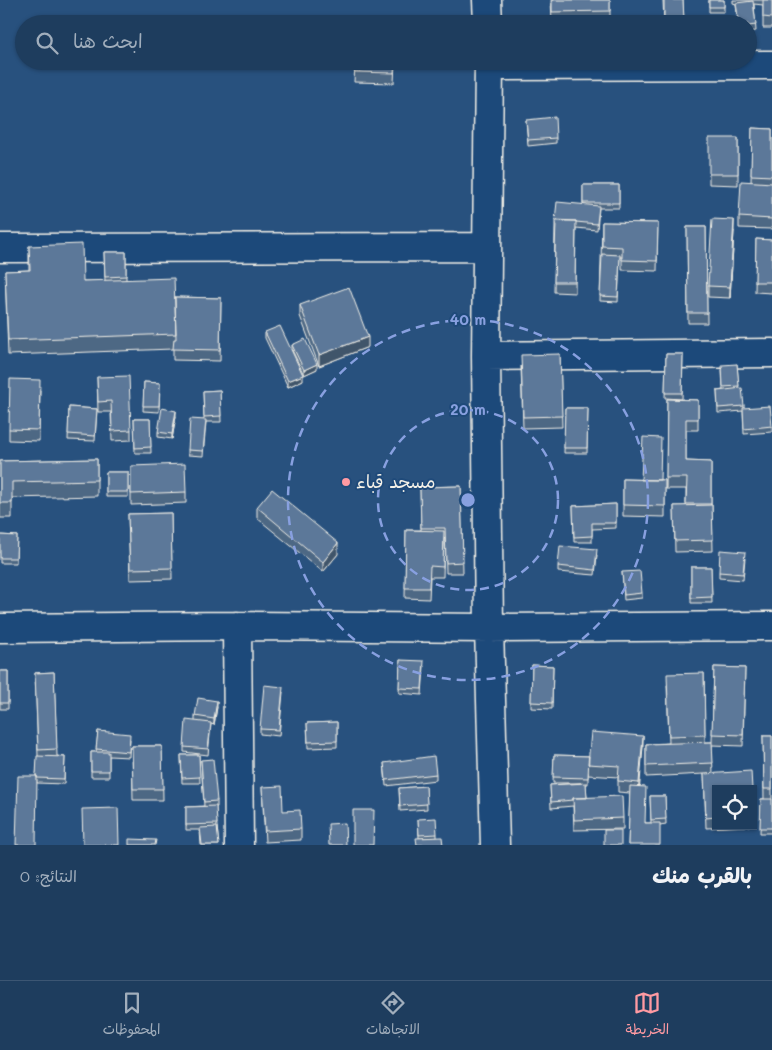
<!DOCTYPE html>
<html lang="ar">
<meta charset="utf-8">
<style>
body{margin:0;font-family:Mali,"Playpen Sans Arabic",sans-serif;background:#264464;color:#f1f3f6;direction:rtl}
.controls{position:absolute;right:15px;bottom:15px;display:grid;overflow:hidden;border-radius:0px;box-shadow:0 1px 4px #0004}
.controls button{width:45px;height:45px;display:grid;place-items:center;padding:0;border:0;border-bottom:1px solid #3c5673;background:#1e3d5e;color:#f1f3f6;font:25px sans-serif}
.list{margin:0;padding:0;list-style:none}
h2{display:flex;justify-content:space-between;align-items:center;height:65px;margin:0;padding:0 20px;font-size:21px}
h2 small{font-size:16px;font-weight:400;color:#a1aebc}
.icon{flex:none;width:28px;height:28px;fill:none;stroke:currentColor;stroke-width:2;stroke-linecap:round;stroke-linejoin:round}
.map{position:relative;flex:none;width:772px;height:845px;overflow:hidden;direction:ltr}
.search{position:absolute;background:#1e3d5e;box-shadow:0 1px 4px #0004;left:15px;right:15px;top:15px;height:55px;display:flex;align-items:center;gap:12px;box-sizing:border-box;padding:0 18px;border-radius:28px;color:#a1aebc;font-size:19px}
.sheet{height:135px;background:#1e3d5e}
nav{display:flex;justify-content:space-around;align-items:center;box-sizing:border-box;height:70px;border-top:1px solid #3c5673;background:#1e3d5e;font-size:14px;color:#a1aebc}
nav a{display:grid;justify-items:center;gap:2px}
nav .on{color:#ff9aa2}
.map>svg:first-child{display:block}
</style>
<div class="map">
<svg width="772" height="845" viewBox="0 0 772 845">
<rect width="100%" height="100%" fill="#28517e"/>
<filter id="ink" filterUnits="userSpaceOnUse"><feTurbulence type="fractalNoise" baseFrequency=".02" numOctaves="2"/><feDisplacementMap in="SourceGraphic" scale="10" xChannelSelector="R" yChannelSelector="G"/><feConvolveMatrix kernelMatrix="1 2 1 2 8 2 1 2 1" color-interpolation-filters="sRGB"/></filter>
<g filter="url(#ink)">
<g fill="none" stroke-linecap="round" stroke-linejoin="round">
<g stroke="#f4f1e8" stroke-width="31">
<path id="minor" d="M487,0L488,24
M489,61L486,356L489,628L495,845
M489,66L772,65
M0,248L487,247
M486,356L772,353
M237,626L239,845
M0,628L237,626L489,628L772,626"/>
</g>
<use href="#minor" stroke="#1f4a7a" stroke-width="28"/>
</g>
<path fill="#4e6784" stroke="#f4f1e8" d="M551,0H610V21L552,22Z
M663,0H683L684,24H664Z
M709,0H724V12H709Z
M733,0H772V28H763V5L754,4L756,31L748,32V24H738L736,4L733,3Z
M334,61H416V62H395L394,83L354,82L355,63L334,62Z
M526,120L556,138V143L528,146Z
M752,128L772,129V229L739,228V217L751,182Z
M738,138V185L709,184V174Z
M583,185H619V208H599L597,230L576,228L575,293L554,292L555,226V220L583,204Z
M602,222L658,223L657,271L622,270V257H620L618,302L600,301Z
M687,227H706L707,323H688Z
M734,231L730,298L708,297V286Z
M756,239L772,240V293L755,292Z
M29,246L83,281H105L104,252H126V280L175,297L221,298L220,361L173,360V349L8,355L5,271L29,270Z
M300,305L368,347L319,366L300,316Z
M265,332L303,380L288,387L265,338Z
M292,345L317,369L304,375L292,350Z
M560,354L562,427L523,428L521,366Z
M666,354H683L682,399L665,398Z
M737,364L739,389L744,406V408L772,426V432L744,434L743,411L718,413L717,391L723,390L722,370Z
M97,377L131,430V440L112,441L111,412H98Z
M144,382L160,383L159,412L143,411Z
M40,390L39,441L9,440V429Z
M220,390L221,422H206L203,456L188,455V450L204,420L203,391Z
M667,399L698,400V430H686V461L711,462V505H712L713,551L675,552L674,506H686V489H666Z
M69,407L97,409L95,441L68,440Z
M565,408H588L587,453H564Z
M176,416L172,439L158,437V432Z
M134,419H150L151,453H135Z
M97,459V496L12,498V518H0V461Z
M131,466L186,492V503L131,505Z
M106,472H128V497H106Z
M623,479L665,480V517L623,516Z
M461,486L463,573H446L445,538L444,539L443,577H430L429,599L405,598L406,530H421L420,487Z
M616,504V528L592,529V542H574L573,506Z
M257,507L338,554L323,572L257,518Z
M171,513L172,579L130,580L128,514Z
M0,535L17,536L16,563H0Z
M597,555L595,575L558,572V566Z
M745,558L743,580L719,578V572Z
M691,567H711L712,603H691Z
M622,572L642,593V598L624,600Z
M400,660L424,666L422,695L399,693Z
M532,665L553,666L552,709L531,708Z
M714,667L745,668L743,746L712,745L713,774L716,789V826H749L706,828L704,774L646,777V744L669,743L667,685L704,673L705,742H712Z
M0,671H8V709H0Z
M54,672L57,756L65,757L64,784L37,783L36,776L38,756L35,673Z
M283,692L279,736L260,734V729Z
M217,707L214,725L211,724L208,755L184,752V747L195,721V716Z
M337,722V747L308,748L307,723Z
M98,731L130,739L129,757L109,756V777H91V752H96Z
M763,736H772V833H760L761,799H764Z
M132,746H162L163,800H133Z
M643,746L639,787L645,823H651L650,796H665L666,824L660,825L628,845L630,793L618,792V777L588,775V772V784H586L587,798L623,818V829L574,830L573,806L551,808L550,785L581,783H553L554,755L589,756Z
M181,755H199L200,783H182Z
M201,760L217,801V807H216L217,827L219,845H201L200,830H186V807L204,806Z
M384,763L436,774V780L386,786Z
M426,786L427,809L400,811L399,788Z
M262,787L283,811L301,829V840L265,842Z
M418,819L437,834V838H419Z"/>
<path fill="#40546b" stroke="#f4f1e8" d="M734,220V231L730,298V287Z
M368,337V347L319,366V355Z
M317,364V369L304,375V370Z
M303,375V380L288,387V381Z
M176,411V416L172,439V434Z
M338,543V554L323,572V562Z
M217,701V707L214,725V719Z
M643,736V746L639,794V783Z"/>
<path fill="#5b7899" stroke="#f4f1e8" d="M552,0H610V11L552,12Z
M664,0H683L684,20H664Z
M709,0H724V7H709Z
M763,0H772V18L763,17Z
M753,1L756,25L748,26V24H739L736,3Z
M355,61H395L394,73L354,72Z
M555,117L556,138L528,140L526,120Z
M752,128L772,129V176L751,175Z
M709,138H738V174H709Z
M741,181L772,183V219L739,217Z
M583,185H619V203H583Z
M557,202L599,206L597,224L576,222V221L555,220Z
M712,219L734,220L730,287L708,286Z
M556,221H576L575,282H554Z
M602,222L658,223L657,261L622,260V247L602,246Z
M687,227H706L707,313H688Z
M756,239L772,240V282H755Z
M82,244L83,281L174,278L176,334L8,340L5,271L30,270L29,246Z
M104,252H126V276L105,277Z
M602,254L620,255L618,297L600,296Z
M349,287L368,337L319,355L300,305Z
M175,297L221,298L220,350L173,349L174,339H176Z
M280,326L303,375L288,381L265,332Z
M305,339L317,364L304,370L292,345Z
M560,354L562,416L523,417L521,355Z
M666,354H683L682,393H665Z
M737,364L739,386L723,387L722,365Z
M129,376L131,430L112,431L111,401L98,402L97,377Z
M10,379L40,380L39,430L9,429Z
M144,382L160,383L159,406H143Z
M742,388L744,406L718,408L717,391Z
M220,390L221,416L204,417L203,391Z
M667,399L698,400V419H686V461L711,462V504H686L687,478H666Z
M770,406L772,426L744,429L743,408Z
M69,407L97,409L95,436L68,434Z
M162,408L176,411L172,434L158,432Z
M565,408H588L587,448H564Z
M134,419H150L151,447L135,448Z
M190,419L206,420L203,451L188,450Z
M643,437L661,438L660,480H641Z
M97,459V480L12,482V503H0V461Z
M185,464L186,492L131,494V466Z
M106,472H128V492H106Z
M623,479L665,480V506L623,505Z
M461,486L463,562L446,563L445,528H421L420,487Z
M272,489L338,543L323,562L257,507Z
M616,504V523H592V536L574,537L573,506Z
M712,505L713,540L675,541L674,506Z
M171,513L172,568L130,569L128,514Z
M406,530L444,531L443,567L430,566L429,588H405Z
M0,535L17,536L16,558H0Z
M560,546L597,549L595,570L558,566Z
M720,550L745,552L743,574L719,572Z
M691,567H711L712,597L691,598Z
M640,571L642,593L624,595L622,572Z
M400,660L424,661L422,689L399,688Z
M532,665L553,666L552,703L531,702Z
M714,667L745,668L743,735L712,734Z
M0,671H8V703H0Z
M54,672L57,749L38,750L35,673Z
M704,673L705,735L669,736L667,674Z
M264,685L283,687L279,730L260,729Z
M198,698L217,701L214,719L195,716Z
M186,720L211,723L208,749L184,747Z
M337,722V741L308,742L307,723Z
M98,731L130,734L129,752L96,749Z
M591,732L643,736L639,783L618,781L619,766L588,764Z
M763,736H772V789H764Z
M712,742L713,763L646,766V744Z
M132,746H162L163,789H133Z
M91,752H109V771H91Z
M181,755H199L200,777L182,778Z
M554,755L589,756L588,778L553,777Z
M37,756L65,757L64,779L37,778V776H36Z
M434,756L436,774L386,780L384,763Z
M213,759L217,801L204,802L201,760Z
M751,771L752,789H716V817L706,818L704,774Z
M18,776H37L36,845H16Z
M586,783L587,798H573V800L551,802L550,785Z
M282,786L283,811L300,810L301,829L265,831L262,787Z
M426,786L427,804L400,806L399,788Z
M630,786L646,787L645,823H660V845H628Z
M622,796L623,818L574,820L573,798Z
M650,796H665L666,819L651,820Z
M761,799H772V828H760Z
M216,806L217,824L186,825V807Z
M118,808L119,845H83L82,809Z
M353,810H374L373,845H353Z
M436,818L437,834L419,835L418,819Z
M345,823L346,845H329L328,824Z
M217,827L219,845H202L200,828Z
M604,830H621V845H604Z
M442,837L443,845H417L416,838Z
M129,839L156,840L155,845H129Z"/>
</g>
<g fill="none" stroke="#88a0e0" stroke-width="2.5" stroke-dasharray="9 6">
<circle cx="468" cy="500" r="90"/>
<circle cx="468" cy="500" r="180"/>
</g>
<circle fill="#ff9aa2" stroke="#1f4a7a" stroke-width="2" cx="346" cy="482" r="5"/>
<g text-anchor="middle" stroke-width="4" stroke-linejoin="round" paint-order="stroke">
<g font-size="18" fill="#f4f1e8" stroke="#1f4a7a" text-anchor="start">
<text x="356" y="488">مسجد قباء</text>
</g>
</g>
<circle cx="468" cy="500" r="8" fill="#88a0e0" stroke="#1f4a7a" stroke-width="2.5"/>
<g font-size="15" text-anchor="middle" font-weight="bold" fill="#88a0e0" stroke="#1f4a7a" stroke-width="4" stroke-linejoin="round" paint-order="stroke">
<text x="468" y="325">40 m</text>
<text x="468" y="415">20 m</text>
</g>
</svg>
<div class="controls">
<button><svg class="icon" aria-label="locate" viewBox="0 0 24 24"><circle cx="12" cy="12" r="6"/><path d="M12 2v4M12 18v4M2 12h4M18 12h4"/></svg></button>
</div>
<div class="search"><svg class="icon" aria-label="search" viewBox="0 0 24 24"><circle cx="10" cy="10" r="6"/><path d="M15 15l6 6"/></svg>ابحث هنا</div>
</div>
<section class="sheet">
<h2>بالقرب منك<small>النتائج: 0</small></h2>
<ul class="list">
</ul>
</section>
<nav>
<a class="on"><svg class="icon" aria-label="map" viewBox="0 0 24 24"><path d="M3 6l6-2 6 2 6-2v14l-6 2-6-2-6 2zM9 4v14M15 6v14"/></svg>الخريطة</a>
<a><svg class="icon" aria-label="directions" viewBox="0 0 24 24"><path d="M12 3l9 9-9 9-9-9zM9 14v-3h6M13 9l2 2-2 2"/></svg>الاتجاهات</a>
<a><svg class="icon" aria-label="saved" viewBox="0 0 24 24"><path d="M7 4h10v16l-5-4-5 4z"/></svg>المحفوظات</a>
</nav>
